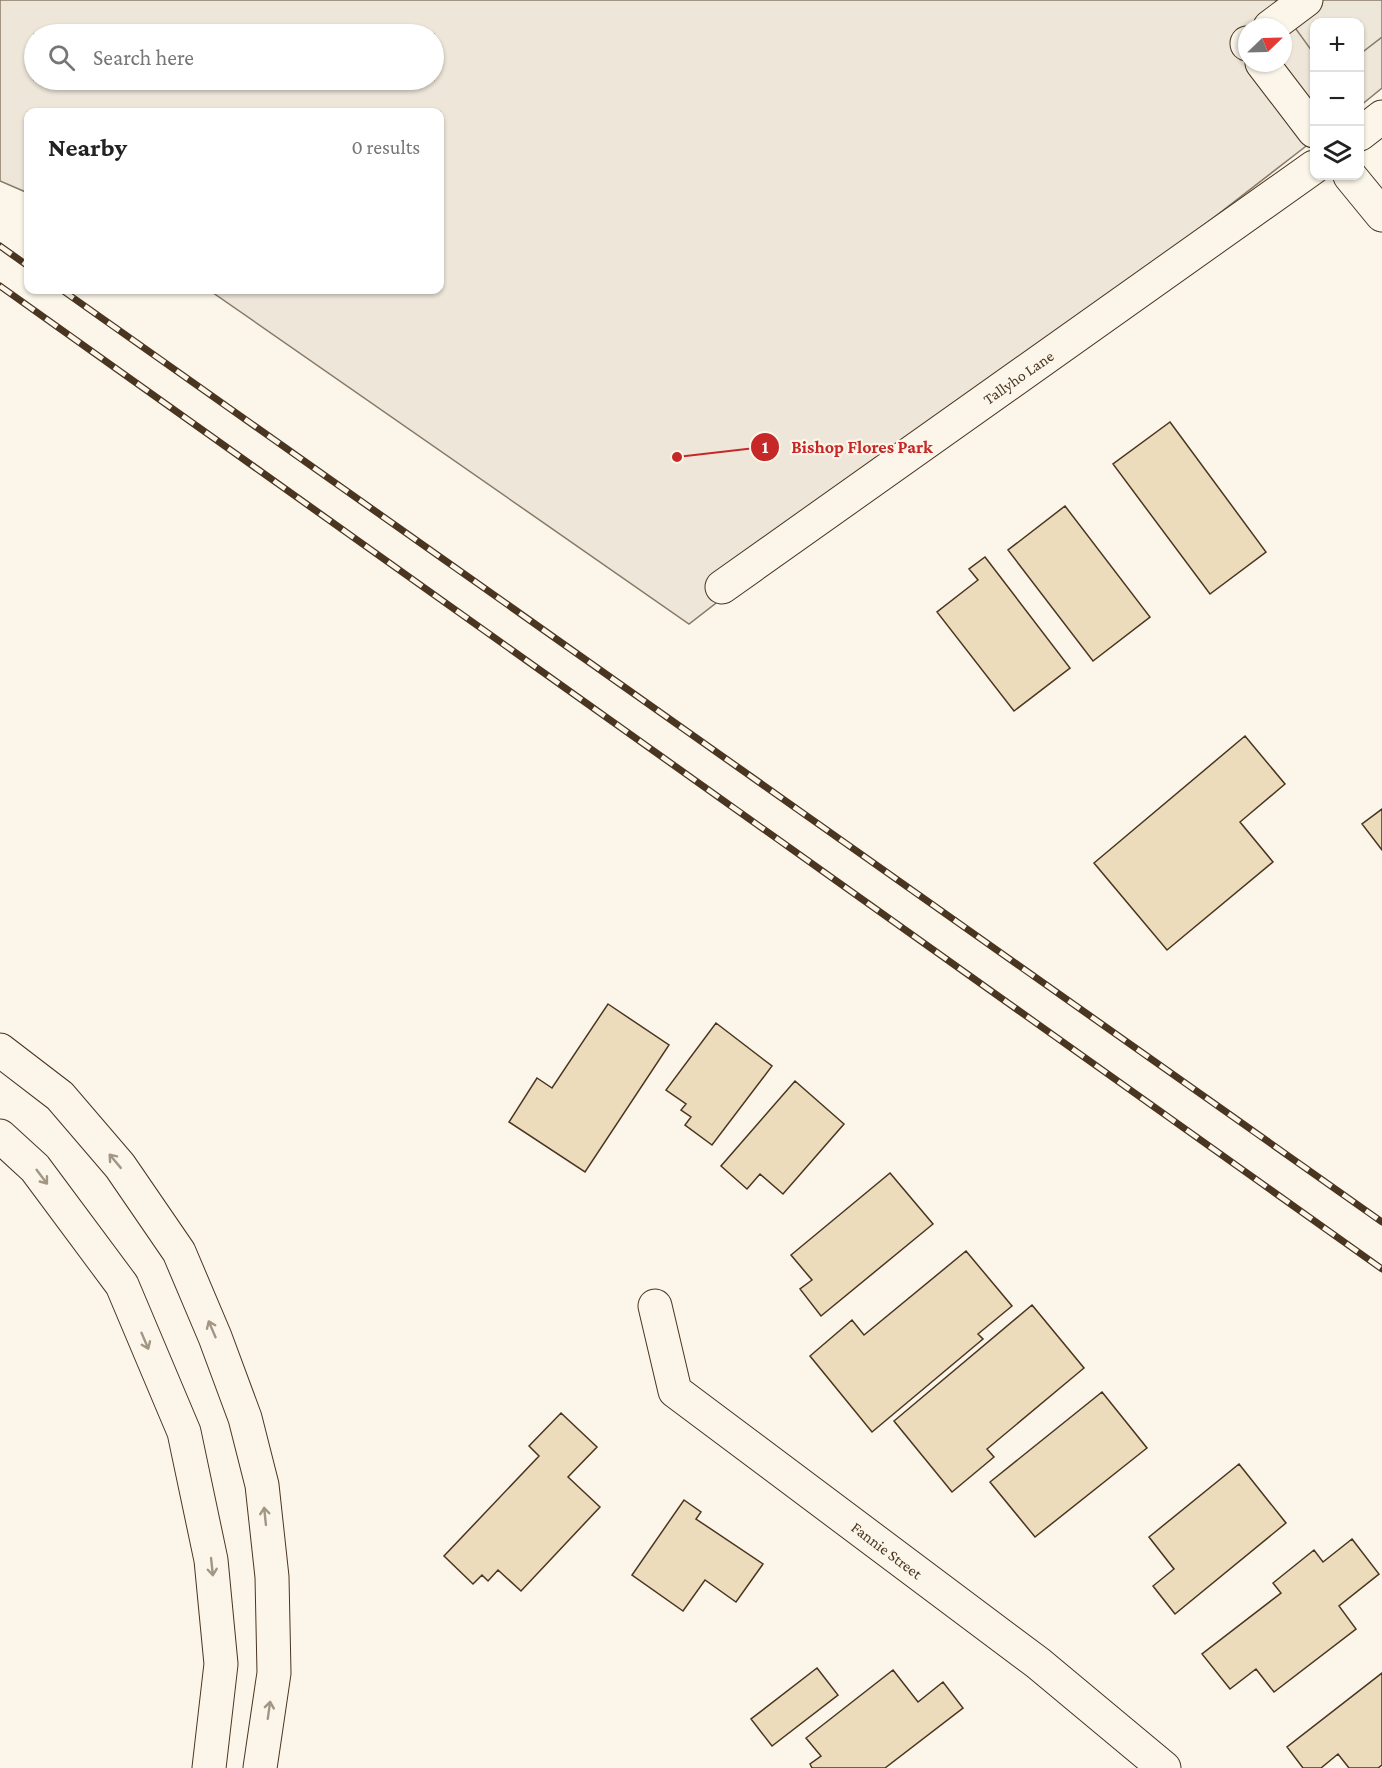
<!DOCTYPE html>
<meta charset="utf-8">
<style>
body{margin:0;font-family:"Crimson Pro",serif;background:#f2f2f2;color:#222}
.controls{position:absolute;right:18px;top:18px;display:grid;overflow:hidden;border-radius:12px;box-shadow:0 2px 4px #0004}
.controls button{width:54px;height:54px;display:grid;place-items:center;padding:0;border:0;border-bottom:2px solid #e0e0e0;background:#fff;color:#222;font:30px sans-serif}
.compass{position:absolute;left:1238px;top:18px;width:54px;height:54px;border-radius:50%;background:#fff;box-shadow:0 2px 4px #0004;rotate:67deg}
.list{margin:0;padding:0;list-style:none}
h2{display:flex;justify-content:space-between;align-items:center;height:78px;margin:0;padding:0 24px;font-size:26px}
h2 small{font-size:20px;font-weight:400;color:#767676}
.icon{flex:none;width:33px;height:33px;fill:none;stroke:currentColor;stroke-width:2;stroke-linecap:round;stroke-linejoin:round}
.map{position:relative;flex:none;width:1382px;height:1768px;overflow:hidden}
.search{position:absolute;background:#fff;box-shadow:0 2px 4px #0004;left:24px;top:24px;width:420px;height:66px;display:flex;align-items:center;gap:15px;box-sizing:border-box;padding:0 21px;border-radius:33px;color:#767676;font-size:22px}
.panel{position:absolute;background:#fff;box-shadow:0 2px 4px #0004;left:24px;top:108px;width:420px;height:186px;border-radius:12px}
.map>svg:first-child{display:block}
</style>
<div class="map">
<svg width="1382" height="1768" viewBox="0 0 1382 1768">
<rect width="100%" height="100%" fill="#fbf6e9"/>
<path fill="#ede6d9" stroke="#887966" stroke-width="1.5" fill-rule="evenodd" d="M0,0H1382V88L1360,106V22H1314V140L689,624L209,290H440V112H28V193L0,181ZM1247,27H1283V63H1247ZM34,34H434V80H34Z"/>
<path fill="#ede7d9" stroke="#887966" stroke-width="1.5" d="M1275,0H1382V37L1360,54V22H1314V54Z"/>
<path fill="#ecdcbc" stroke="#4a3520" stroke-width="1.5" d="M1170,422L1266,552L1210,594L1113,464Z
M1065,506L1150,617L1093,661L1008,550Z
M985,557L1070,668L1014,711L937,612L978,580L969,569Z
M1245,736L1285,784L1240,822L1273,862L1167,950L1094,863Z
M1382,809V850L1362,824Z
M608,1004L669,1045L585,1172L509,1122L537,1078L552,1088Z
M716,1023L772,1066L712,1145L685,1125L691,1117L681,1110L686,1104L666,1090Z
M795,1081L844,1124L783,1194L760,1174L747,1189L721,1166Z
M890,1173L933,1224L821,1316L800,1289L812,1280L791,1255Z
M966,1251L1012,1306L978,1334L983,1339L872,1432L810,1356L852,1320L864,1335Z
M1032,1305L1084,1368L987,1449L994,1457L952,1492L894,1421Z
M1102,1392L1147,1448L1035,1537L990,1482Z
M561,1413L597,1447L568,1477L600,1507L521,1591L498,1570L488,1581L482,1575L473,1584L444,1556L539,1456L529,1446Z
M1239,1464L1286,1523L1175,1614L1153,1586L1174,1569L1149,1537Z
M684,1500L701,1512L696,1519L763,1564L736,1602L705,1580L683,1611L632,1575Z
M1352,1539L1379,1574L1339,1606L1356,1629L1274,1692L1256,1669L1230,1689L1202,1654L1281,1593L1273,1583L1314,1550L1323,1562Z
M817,1668L838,1695L772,1746L751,1719Z
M893,1670L918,1702L943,1682L963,1708L885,1768H812L810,1764L821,1756L806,1738Z
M1382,1673V1765L1378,1768H1349L1338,1754L1321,1768H1303L1287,1747Z"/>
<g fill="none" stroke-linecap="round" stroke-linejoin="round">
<g stroke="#4a3520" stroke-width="35">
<path id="minor" d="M1270,27L1306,0
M1247,43V44
M1262,63L1314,131
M1360,134L1382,117
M1350,176L1382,215
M722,587L1314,167
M655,1306L675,1391L1038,1663L1164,1768"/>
</g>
<g stroke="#4a3520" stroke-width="35">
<path id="highway" d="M0,1050L60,1096L120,1166L179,1252L215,1337L245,1418L262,1485L272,1577L274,1673L260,1768
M0,1136L35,1168L122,1285L184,1432L211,1560L221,1664L209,1768"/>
</g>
<use href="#minor" stroke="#fbf6e9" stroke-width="33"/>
<use href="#highway" stroke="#fbf6e9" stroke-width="33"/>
<g stroke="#4a3520" stroke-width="7">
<path id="rail" d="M0,246L28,266
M0,286L1382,1269
M62,290L1382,1222"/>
</g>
<use href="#rail" stroke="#fbf6e9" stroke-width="4.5" stroke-dasharray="14" stroke-linecap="butt"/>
</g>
<defs><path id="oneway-shaft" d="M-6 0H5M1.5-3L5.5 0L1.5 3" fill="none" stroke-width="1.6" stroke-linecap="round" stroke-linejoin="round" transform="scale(1.5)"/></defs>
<g stroke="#a29684">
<use href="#oneway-shaft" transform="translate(115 1161) rotate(-130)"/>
<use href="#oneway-shaft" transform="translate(42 1177) rotate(53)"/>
<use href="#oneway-shaft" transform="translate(212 1329) rotate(-113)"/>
<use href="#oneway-shaft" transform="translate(145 1341) rotate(67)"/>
<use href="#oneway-shaft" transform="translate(265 1516) rotate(-96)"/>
<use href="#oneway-shaft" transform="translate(212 1567) rotate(84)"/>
<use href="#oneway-shaft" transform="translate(269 1710) rotate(-82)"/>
</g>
<g text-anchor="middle" stroke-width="4.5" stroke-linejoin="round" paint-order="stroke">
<g font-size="16" fill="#4a3520" stroke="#fbf6e9">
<text transform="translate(1018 377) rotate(-35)" y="6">Tallyho Lane</text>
<text transform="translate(887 1550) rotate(37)" y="6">Fannie Street</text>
</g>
</g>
<path fill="none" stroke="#c62828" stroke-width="2" d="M677 457L765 447"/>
<g fill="#c62828" stroke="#fbf6e9" stroke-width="2">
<circle cx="677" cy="457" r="6"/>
<circle cx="765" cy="447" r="15"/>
</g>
<g font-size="18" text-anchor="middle" font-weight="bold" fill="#fff">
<text x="765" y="453">1</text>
</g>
<g font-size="18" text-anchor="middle" font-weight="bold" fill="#c62828" stroke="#fbf6e9" stroke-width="4.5" stroke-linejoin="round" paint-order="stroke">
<text x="862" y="453">Bishop Flores Park</text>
</g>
</svg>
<div class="controls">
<button>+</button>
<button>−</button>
<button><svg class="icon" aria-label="layers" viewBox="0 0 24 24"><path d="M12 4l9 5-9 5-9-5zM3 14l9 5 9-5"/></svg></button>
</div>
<svg class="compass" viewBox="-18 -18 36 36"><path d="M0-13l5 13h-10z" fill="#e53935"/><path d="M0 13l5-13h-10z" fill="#767676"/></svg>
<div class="search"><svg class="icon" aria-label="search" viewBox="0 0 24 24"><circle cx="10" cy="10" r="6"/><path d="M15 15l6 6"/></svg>Search here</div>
<section class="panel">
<h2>Nearby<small>0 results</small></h2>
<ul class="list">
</ul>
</section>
</div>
